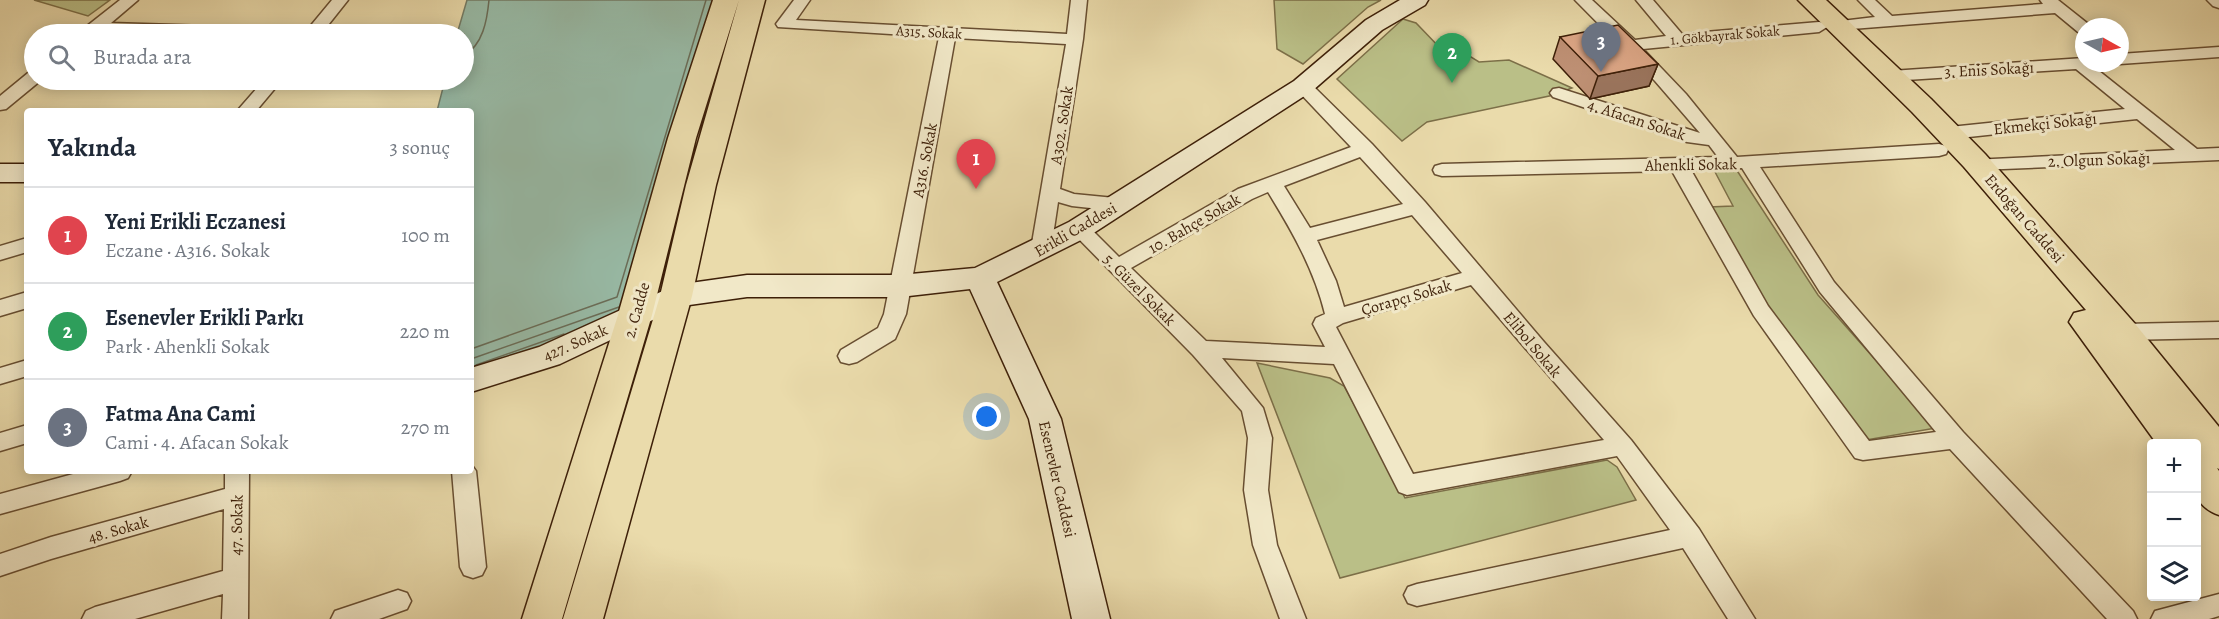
<!DOCTYPE html>
<html lang="tr">
<meta charset="utf-8">
<style>
body{margin:0;font-family:Alegreya,serif;background:#f6f6f7;color:#1f2937}
.controls{position:absolute;right:18px;bottom:18px;display:grid;overflow:hidden;border-radius:6px;box-shadow:0 3px 15px #0003}
.controls button{width:54px;height:54px;display:grid;place-items:center;padding:0;border:0;border-bottom:2px solid #e0e1e3;background:#fff;color:#1f2937;font:30px sans-serif}
.compass{position:absolute;left:2075px;top:18px;width:54px;height:54px;border-radius:50%;background:#fff;box-shadow:0 3px 15px #0003;rotate:98deg}
.you{position:absolute;left:987px;top:417px;width:21px;height:21px;margin:-15px;border:4px solid #fff;border-radius:50%;background:#1a73e8;box-shadow:0 0 0 9px #1a73e833}
.badge{display:grid;place-items:center;width:39px;height:39px;border-radius:50%;background:#0f766e;color:#fff;font-size:20px;font-weight:700}
.pin{position:absolute;translate:-50% -50px;filter:drop-shadow(0 2px 3px #0008)}
.pin::after{content:'';position:absolute;top:32px;width:21px;height:18px;background:inherit;clip-path:polygon(0 0,100% 0,50% 100%)}
.list{margin:0;padding:0;list-style:none}
h2{display:flex;justify-content:space-between;align-items:center;height:78px;margin:0;padding:0 24px;font-size:26px}
h2 small{font-size:20px;font-weight:400;color:#747a83}
.list li{display:grid;grid-template-columns:39px 1fr auto;gap:18px;align-items:center;box-sizing:border-box;height:96px;padding:0 24px;border-top:2px solid #e0e1e3}
.list b{display:block;font-size:22px;white-space:nowrap}
.list p{margin:0;font-size:20px;white-space:nowrap;color:#747a83}
.list em{font-size:20px;font-style:normal;color:#747a83}
.icon{flex:none;width:33px;height:33px;fill:none;stroke:currentColor;stroke-width:2;stroke-linecap:round;stroke-linejoin:round}
.map{position:relative;flex:none;width:2219px;height:619px;overflow:hidden}
.search{position:absolute;background:#fff;box-shadow:0 3px 15px #0003;left:24px;top:24px;width:450px;height:66px;display:flex;align-items:center;gap:15px;box-sizing:border-box;padding:0 21px;border-radius:33px;color:#747a83;font-size:22px}
.panel{position:absolute;background:#fff;box-shadow:0 3px 15px #0003;left:24px;top:108px;width:450px;height:366px;border-radius:6px}
.map>svg:first-child{display:block}
</style>
<div class="map">
<svg width="2219" height="619" viewBox="0 0 2219 619">
<rect width="100%" height="100%" fill="#eadbab"/>
<filter id="stains"><feTurbulence type="fractalNoise" baseFrequency=".00333" numOctaves="4"/><feColorMatrix values="0 0 0 0 .2 0 0 0 0 .09 0 0 0 0 .02 0 0 0 .5 -.17"/></filter>
<radialGradient id="worn" r=".72"><stop offset=".6" stop-color="#630" stop-opacity="0"/><stop offset="1" stop-color="#630" stop-opacity=".3"/></radialGradient>
<path fill="#babf87" stroke="#7c6f48" stroke-width="1.5" d="M34,0H110L88,16Z
M1274,0H1381L1368,7L1303,64L1277,49Z
M1403,19L1416,23L1441,49L1455,47L1479,62L1509,60L1572,88L1554,95L1427,122L1402,141L1337,79Z
M1736,169L1818,295L1936,428L1866,440L1768,308L1709,207L1733,206L1714,170Z
M1257,363L1330,378L1344,386L1405,498L1607,460L1617,467L1636,500L1340,578Z"/>
<path fill="#98bba7" stroke="#747d67" stroke-width="1.5" d="M467,0H729L635,315L471,373V111H437L445,80H464V34H457Z"/>
<g fill="none" stroke-linecap="round" stroke-linejoin="round">
<path stroke="#6a6d58" stroke-width="1.5" d="M464,56C483,44 487,21 489,0
M471,349L617,297L706,0
M471,359L619,307
M476,365L564,334"/>
<g stroke="#684e31" stroke-width="3">
<path id="minor" d="M120,0H138L111,23L308,29L332,0H348L321,34H87L85,30L87,26Z
M794,0H810L796,20L1067,34L1071,0H1087L1083,39L1060,189L1074,194L1125,199L1128,204L1125,209L1118,211L1072,206L1058,202L1051,249L1048,254L1041,256L1034,254L1031,249L1066,44L955,38L906,314L895,339L857,362L849,364L841,362L838,356L841,350L878,328L884,314L939,37L778,27L776,24Z
M1575,0H1592L1635,40L1666,36L1636,0H1653L1682,34L1819,22L1825,23L1827,27L1819,32L1643,49L1686,94L1737,157L1939,144L1946,146L1948,150L1946,154L1939,156L1760,167L1834,282L1963,432L2133,611L2137,619H2107L1950,449L1863,460L1855,458L1754,316L1672,171L1442,176L1435,174L1433,170L1435,166L1442,164L1718,157L1709,145L1687,142L1553,97L1550,93L1553,89L1559,88L1700,133L1655,81ZM1742,168L1820,292L1936,432L1869,441L1768,306L1691,170Z
M1858,0H1875L1892,16L2043,4L2040,0H2058L2092,27H2084V33L2078,32L2055,13L1839,30L1833,28L1831,25L1833,22L1875,17Z
M2207,0H2219V8L2213,6Z
M2219,47V57L2120,64L2116,63H2120V54Z
M2084,58V63H2097L2094,67L2197,149L2219,148V160L1979,170L1972,168L1970,164L1972,160L2175,150L2137,119L1950,139L1944,137L1941,133L1944,129L1950,127L2125,109L2076,69L1891,81L1885,80L1882,76L1885,72L1891,71Z
M34,72V80L40,81L6,109L0,110V96L28,73Z
M264,80H282L256,111H237Z
M1303,81L1309,82L1372,144L1425,202L1544,342L1631,440L1699,529L1755,619H1728L1683,548L1417,606L1408,603L1404,595L1408,587L1417,584L1670,530L1617,456L1407,495L1399,492L1334,364L1222,358L1263,408L1272,438L1268,490L1277,545L1306,619H1280L1253,545L1244,490L1248,438L1242,411L1193,355L1069,229L1072,224L1079,222L1086,224L1119,257L1238,189L1351,147L1297,90L1294,86L1297,82ZM1360,157L1403,204L1310,228L1284,186ZM1268,192C1292,231 1314,269 1325,314L1316,318L1313,324L1325,347L1206,341L1131,268L1252,199ZM1412,215L1462,273L1344,307L1336,281L1317,240ZM1471,285L1604,440L1413,474L1336,327L1343,323Z
M27,238V252L0,260V246Z
M27,292V308L0,316V300Z
M2219,322V338L2123,340L2115,338L2112,332L2115,326L2123,324Z
M27,360V376L0,384V368Z
M27,425V443L0,451V433Z
M471,464L476,471L486,567L482,575L473,578L464,575L460,567L452,471H471Z
M84,471H132L128,478L120,481L0,514V494Z
M225,471H249L248,619H222L223,594L135,619H82L86,611L95,607L223,571L224,509L51,559L0,576V554L51,537L225,489Z
M398,590L407,593L411,601L407,609L379,619H331L335,611Z
M2219,594V616L2209,619H2151L2155,611Z"/>
</g>
<g stroke="#3d1f08" stroke-width="3">
<path id="secondary" d="M1400,0H1428L1425,5L1382,30L1312,91L1089,236L997,282L1061,419L1110,619H1072L1029,419L970,289L900,297H747L682,306L560,364L471,392V368L539,347L676,285L747,275H900L975,268L1069,222L1294,81L1366,20Z
M0,164H27V182H0Z"/>
</g>
<g stroke="#3d1f08" stroke-width="3">
<path id="primary" d="M713,0H739L696,138L652,315L562,619H522L618,315L668,138Z
M739,0H765L716,185L692,296L603,619H563L660,296L686,185Z
M1798,0H1826L1931,99L1985,154L2136,325L2219,427V469L2217,468L2219,471V515C2188,504 2196,482 2196,454L2199,455L2196,444H2157L2069,322L2074,313L2086,310L1964,167L1912,112Z"/>
</g>
<use href="#minor" fill="#f1e8c8" fill-rule="evenodd"/>
<use href="#secondary" fill="#f1e8c8" fill-rule="evenodd"/>
<use href="#primary" fill="#eadbab" fill-rule="evenodd"/>
</g>
<path fill="#be9074" stroke="#3d1f08" stroke-width="1.5" d="M1560,37L1658,64L1649,86L1590,99L1553,59Z"/>
<path fill="#9b755e" stroke="#3d1f08" stroke-width="1.5" d="M1658,64L1649,86L1590,99L1598,76Z"/>
<path fill="#dda787" stroke="#3d1f08" stroke-width="1.5" d="M1618,25L1658,64L1598,76L1560,37Z"/>
<g text-anchor="middle" stroke-width="6" stroke-linejoin="round" paint-order="stroke">
<g font-size="14" fill="#3d1f08" stroke="#f1e8c8">
<text transform="translate(929 32) rotate(3)" y="5">A315. Sokak</text>
<text transform="translate(1725 35) rotate(-5)" y="5">1. Gökbayrak Sokak</text>
</g>
<g font-size="16" fill="#3d1f08" stroke="#f1e8c8">
<text transform="translate(1989 69) rotate(-3)" y="6">3. Enis Sokağı</text>
<text transform="translate(1637 119) rotate(18)" y="6">4. Afacan Sokak</text>
<text transform="translate(2045 123) rotate(-6)" y="6">Ekmekçi Sokağı</text>
<text transform="translate(1061 125) rotate(-81)" y="6">A302. Sokak</text>
<text transform="translate(2099 159) rotate(-2)" y="6">2. Olgun Sokağı</text>
<text transform="translate(924 160) rotate(-79)" y="6">A316. Sokak</text>
<text transform="translate(1691 164) rotate(-1)" y="6">Ahenkli Sokak</text>
<text transform="translate(2025 218) rotate(49)" y="6">Erdoğan Caddesi</text>
<text transform="translate(1194 223) rotate(-30)" y="6">10. Bahçe Sokak</text>
<text transform="translate(1075 229) rotate(-30)" y="6">Erikli Caddesi</text>
<text transform="translate(1140 289) rotate(45)" y="6">5. Güzel Sokak</text>
<text transform="translate(1406 297) rotate(-16)" y="6">Çorapçı Sokak</text>
<text transform="translate(636 310) rotate(-74)" y="6">2. Cadde</text>
<text transform="translate(575 342) rotate(-24)" y="6">427. Sokak</text>
<text transform="translate(1533 344) rotate(50)" y="6">Elibol Sokak</text>
<text transform="translate(1058 479) rotate(77)" y="6">Esenevler Caddesi</text>
<text transform="translate(236 525) rotate(-89)" y="6">47. Sokak</text>
<text transform="translate(118 529) rotate(-16)" y="6">48. Sokak</text>
</g>
</g>
<rect width="100%" height="100%" filter="url(#stains)"/>
<rect width="100%" height="100%" fill="url(#worn)"/>
</svg>
<div class="controls">
<button>+</button>
<button>−</button>
<button><svg class="icon" aria-label="layers" viewBox="0 0 24 24"><path d="M12 4l9 5-9 5-9-5zM3 14l9 5 9-5"/></svg></button>
</div>
<svg class="compass" viewBox="-18 -18 36 36"><path d="M0-13l5 13h-10z" fill="#e53935"/><path d="M0 13l5-13h-10z" fill="#747a83"/></svg>
<div class="you"></div>
<div class="pin badge" style="left:976px;top:189px;background:#e0444e">1</div>
<div class="pin badge" style="left:1452px;top:83px;background:#2e9e5b">2</div>
<div class="pin badge" style="left:1601px;top:72px;background:#6b7280">3</div>
<div class="search"><svg class="icon" aria-label="search" viewBox="0 0 24 24"><circle cx="10" cy="10" r="6"/><path d="M15 15l6 6"/></svg>Burada ara</div>
<section class="panel">
<h2>Yakında<small>3 sonuç</small></h2>
<ul class="list">
<li><span class="badge" style="background:#e0444e">1</span><div><b>Yeni Erikli Eczanesi</b><p>Eczane · A316. Sokak</p></div><em>100 m</em></li>
<li><span class="badge" style="background:#2e9e5b">2</span><div><b>Esenevler Erikli Parkı</b><p>Park · Ahenkli Sokak</p></div><em>220 m</em></li>
<li><span class="badge" style="background:#6b7280">3</span><div><b>Fatma Ana Cami</b><p>Cami · 4. Afacan Sokak</p></div><em>270 m</em></li>
</ul>
</section>
</div>
